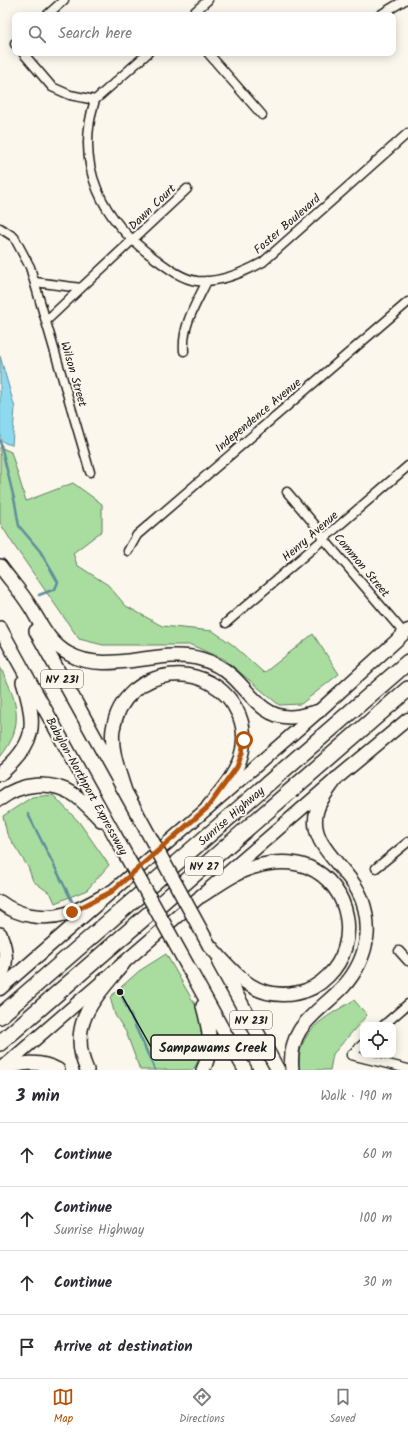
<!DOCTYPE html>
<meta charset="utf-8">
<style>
body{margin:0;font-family:Kalam,sans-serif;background:#f7f7f7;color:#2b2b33}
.controls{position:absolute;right:12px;bottom:12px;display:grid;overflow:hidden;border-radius:8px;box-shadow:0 2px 10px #0003}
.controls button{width:36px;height:36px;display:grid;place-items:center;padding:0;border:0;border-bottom:1px solid #e1e1e2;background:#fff;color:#2b2b33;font:20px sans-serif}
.stop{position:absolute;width:12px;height:12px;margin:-9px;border:3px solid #b45309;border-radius:50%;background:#fff}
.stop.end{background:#b45309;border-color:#fff;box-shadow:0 1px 4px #0008}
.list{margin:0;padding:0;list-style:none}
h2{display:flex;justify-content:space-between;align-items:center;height:52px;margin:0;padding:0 16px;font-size:17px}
h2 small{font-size:13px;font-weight:400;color:#7c7c81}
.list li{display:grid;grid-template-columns:26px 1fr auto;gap:12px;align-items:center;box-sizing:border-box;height:64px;padding:0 16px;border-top:1px solid #e1e1e2}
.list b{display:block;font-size:15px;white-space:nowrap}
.list p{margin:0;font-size:13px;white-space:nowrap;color:#7c7c81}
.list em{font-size:13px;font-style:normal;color:#7c7c81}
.icon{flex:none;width:22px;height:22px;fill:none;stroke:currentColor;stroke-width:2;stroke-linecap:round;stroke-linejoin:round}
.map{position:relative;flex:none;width:408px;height:1070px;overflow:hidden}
.search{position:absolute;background:#fff;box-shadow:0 2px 10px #0003;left:12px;right:12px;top:12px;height:44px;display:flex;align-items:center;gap:10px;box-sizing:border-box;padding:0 14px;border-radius:8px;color:#7c7c81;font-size:15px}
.sheet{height:308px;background:#fff}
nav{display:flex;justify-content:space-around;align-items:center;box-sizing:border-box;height:56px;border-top:1px solid #e1e1e2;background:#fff;font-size:11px;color:#7c7c81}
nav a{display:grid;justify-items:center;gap:2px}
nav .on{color:#b45309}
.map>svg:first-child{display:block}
</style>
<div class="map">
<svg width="408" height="1070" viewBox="0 0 408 1070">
<rect width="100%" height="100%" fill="#fbf7ec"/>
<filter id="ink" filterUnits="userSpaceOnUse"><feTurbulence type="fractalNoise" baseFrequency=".025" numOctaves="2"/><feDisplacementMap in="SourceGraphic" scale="8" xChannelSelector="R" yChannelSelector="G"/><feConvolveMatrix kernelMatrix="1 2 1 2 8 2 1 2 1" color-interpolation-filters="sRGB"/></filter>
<g filter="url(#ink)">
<path fill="#a8dd9f" stroke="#627c5e" d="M0,447L11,452L26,501L73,483L102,504V531L73,553L77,565L108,585L126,606L162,626L213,631L233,645L264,673L313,634L339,674L301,704L279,705L224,659L191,645H103L79,639L15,547L0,523Z
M0,667C17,699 26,726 0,757Z
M53,795L79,822L109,865L87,890L55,903L51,894L33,881L28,867L7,834L3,816L32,797Z
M166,954L201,1015L204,1043L201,1056L193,1070H140L126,1032L115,1015L110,997L139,971Z
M354,1000L367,1015L333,1054L330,1070H299C296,1030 325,1018 354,1000Z"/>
<path fill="#8dd9ee" stroke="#608d9a" d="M0,356L15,408L12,445L5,443L0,439Z"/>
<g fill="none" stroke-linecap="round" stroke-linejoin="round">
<path stroke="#608d9a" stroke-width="2.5" d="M0,441L15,503L19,526L40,551L58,582L55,589L39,595
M28,814L72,901
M120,992L155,1070"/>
<g stroke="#1c1c1c" stroke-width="11">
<path id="minor" d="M47,15L64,0
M191,15L208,0
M380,15L405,0
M15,43V44
M23,53L52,87L70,95L95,100L148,53
M208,53L262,115
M95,100C74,166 102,221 157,260C168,268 182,279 197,281C220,283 243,273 263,262L408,133
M0,228L14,237L30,267L90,472
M35,282L81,288L187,189
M46,321L81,288
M184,351C182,325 196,304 207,281
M287,492L316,526L324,539L404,633
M128,551L137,535L408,302
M226,623L408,466
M376,868L408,842
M399,951L408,961
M384,1025L408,1004
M351,1055L408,1069
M351,1055L363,1044"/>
</g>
<g stroke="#1c1c1c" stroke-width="15">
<path id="secondary" d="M0,989L319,711L408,630
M1,1069L336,779L408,719"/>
</g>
<g stroke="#1c1c1c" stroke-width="16">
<path id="primary" d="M0,566C10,580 22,593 31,608C42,626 50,644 69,654C107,676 160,647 201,659C212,662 223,668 232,676C250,692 263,718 290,717C300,717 310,713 319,711
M0,628L114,834
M36,631L137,813
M0,774C36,744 37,725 23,682
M125,791C119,772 110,749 113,729C124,664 213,655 239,715C245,730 245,745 240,759C234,777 220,792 208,807
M0,799C21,783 50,780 73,794C84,801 92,811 101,820
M201,896C217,886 235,872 254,867C271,862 290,860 308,867C351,885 361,944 328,976C320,984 309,991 297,993C281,996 264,994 250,985C234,975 222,959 209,945
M0,902C18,916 43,920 65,914C81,910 96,900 111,892
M0,934C6,948 8,964 0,977
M219,963L278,1070
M187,965L245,1070
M1,1070C20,1063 39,1059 58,1070
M87,1070C66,1024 96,997 123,964
M203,1070C214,1049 209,1028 203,1006
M292,1070C287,1026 317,1014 343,987C356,973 365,954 367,935C368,921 365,904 358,891C345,865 307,844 317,810C320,799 329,789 336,779"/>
</g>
<g stroke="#1c1c1c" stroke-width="18">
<path id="motorway" d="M0,1016L408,662
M0,1043L408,689"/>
</g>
<use href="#minor" stroke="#fbf7ec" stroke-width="8"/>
<use href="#secondary" stroke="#fbf7ec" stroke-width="12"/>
<use href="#primary" stroke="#fbf7ec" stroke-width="13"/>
<use href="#motorway" stroke="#fbf7ec" stroke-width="15"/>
<g stroke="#1c1c1c" stroke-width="16" stroke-linecap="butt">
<path id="primary-bridge" d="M137,813L209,945
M114,834L187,965"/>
</g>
<use href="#primary-bridge" stroke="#fbf7ec" stroke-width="13"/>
</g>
</g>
<g fill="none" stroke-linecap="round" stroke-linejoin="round" filter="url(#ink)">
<path stroke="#b45309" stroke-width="5" d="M72,912L111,892L208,807L237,767L242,753L244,740"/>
</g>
<g text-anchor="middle" stroke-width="4" stroke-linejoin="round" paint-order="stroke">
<g fill="#fbf7ec" stroke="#5f5e5a" stroke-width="1">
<rect x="41" y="670" width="42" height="18" rx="3"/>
<rect x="185" y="857" width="38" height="18" rx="3"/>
<rect x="230" y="1011" width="42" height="18" rx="3"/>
</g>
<g font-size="11" font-weight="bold" fill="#1c1c1c">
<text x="62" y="683">NY 231</text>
<text x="204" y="870">NY 27</text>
<text x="251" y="1024">NY 231</text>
</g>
<g font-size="12" fill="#1c1c1c" stroke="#fbf7ec">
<text transform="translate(152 207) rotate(-44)" y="4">Dawn Court</text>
<text transform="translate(287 224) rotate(-41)" y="4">Foster Boulevard</text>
<text transform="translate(74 374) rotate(74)" y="4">Wilson Street</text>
<text transform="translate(258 415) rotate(-40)" y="4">Independence Avenue</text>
<text transform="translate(310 536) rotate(-41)" y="4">Henry Avenue</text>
<text transform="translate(362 565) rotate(50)" y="4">Common Street</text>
<text transform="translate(87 786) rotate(61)" y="4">Babylon-Northport Expressway</text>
<text transform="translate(231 816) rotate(-41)" y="4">Sunrise Highway</text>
</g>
</g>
<path fill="none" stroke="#1c1c1c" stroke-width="1.5" d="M120 992L151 1047"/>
<circle fill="#1c1c1c" stroke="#fbf7ec" stroke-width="1.5" cx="120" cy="992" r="4"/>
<rect fill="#fbf7ec" stroke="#1c1c1c" stroke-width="1.5" x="151" y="1035" width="124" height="25" rx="4"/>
<g font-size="13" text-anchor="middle" font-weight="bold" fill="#1c1c1c">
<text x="213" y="1052">Sampawams Creek</text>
</g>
</svg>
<div class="controls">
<button><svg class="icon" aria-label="locate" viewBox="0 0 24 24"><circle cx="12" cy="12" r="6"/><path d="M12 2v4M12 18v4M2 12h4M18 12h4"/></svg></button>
</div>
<div class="stop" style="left:244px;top:740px"></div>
<div class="stop end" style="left:72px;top:912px"></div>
<div class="search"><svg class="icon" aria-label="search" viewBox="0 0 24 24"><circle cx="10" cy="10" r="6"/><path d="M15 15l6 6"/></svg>Search here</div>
</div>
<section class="sheet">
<h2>3 min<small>Walk · 190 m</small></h2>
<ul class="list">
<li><svg class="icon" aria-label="ahead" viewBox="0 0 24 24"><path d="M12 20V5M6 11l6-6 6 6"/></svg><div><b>Continue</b></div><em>60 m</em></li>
<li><svg class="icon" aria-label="ahead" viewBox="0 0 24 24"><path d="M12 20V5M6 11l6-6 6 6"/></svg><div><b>Continue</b><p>Sunrise Highway</p></div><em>100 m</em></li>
<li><svg class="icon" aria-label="ahead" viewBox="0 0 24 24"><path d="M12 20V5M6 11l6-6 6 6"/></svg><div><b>Continue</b></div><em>30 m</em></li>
<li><svg class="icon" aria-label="arrive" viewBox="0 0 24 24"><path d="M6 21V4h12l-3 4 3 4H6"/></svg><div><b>Arrive at destination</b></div></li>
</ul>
</section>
<nav>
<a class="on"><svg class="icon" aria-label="map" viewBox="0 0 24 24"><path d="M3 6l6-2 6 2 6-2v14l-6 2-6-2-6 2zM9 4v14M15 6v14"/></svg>Map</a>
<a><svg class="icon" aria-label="directions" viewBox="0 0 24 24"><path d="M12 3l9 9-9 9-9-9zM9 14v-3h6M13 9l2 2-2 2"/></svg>Directions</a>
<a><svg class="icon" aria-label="saved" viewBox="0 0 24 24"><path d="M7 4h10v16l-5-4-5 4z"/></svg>Saved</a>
</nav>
